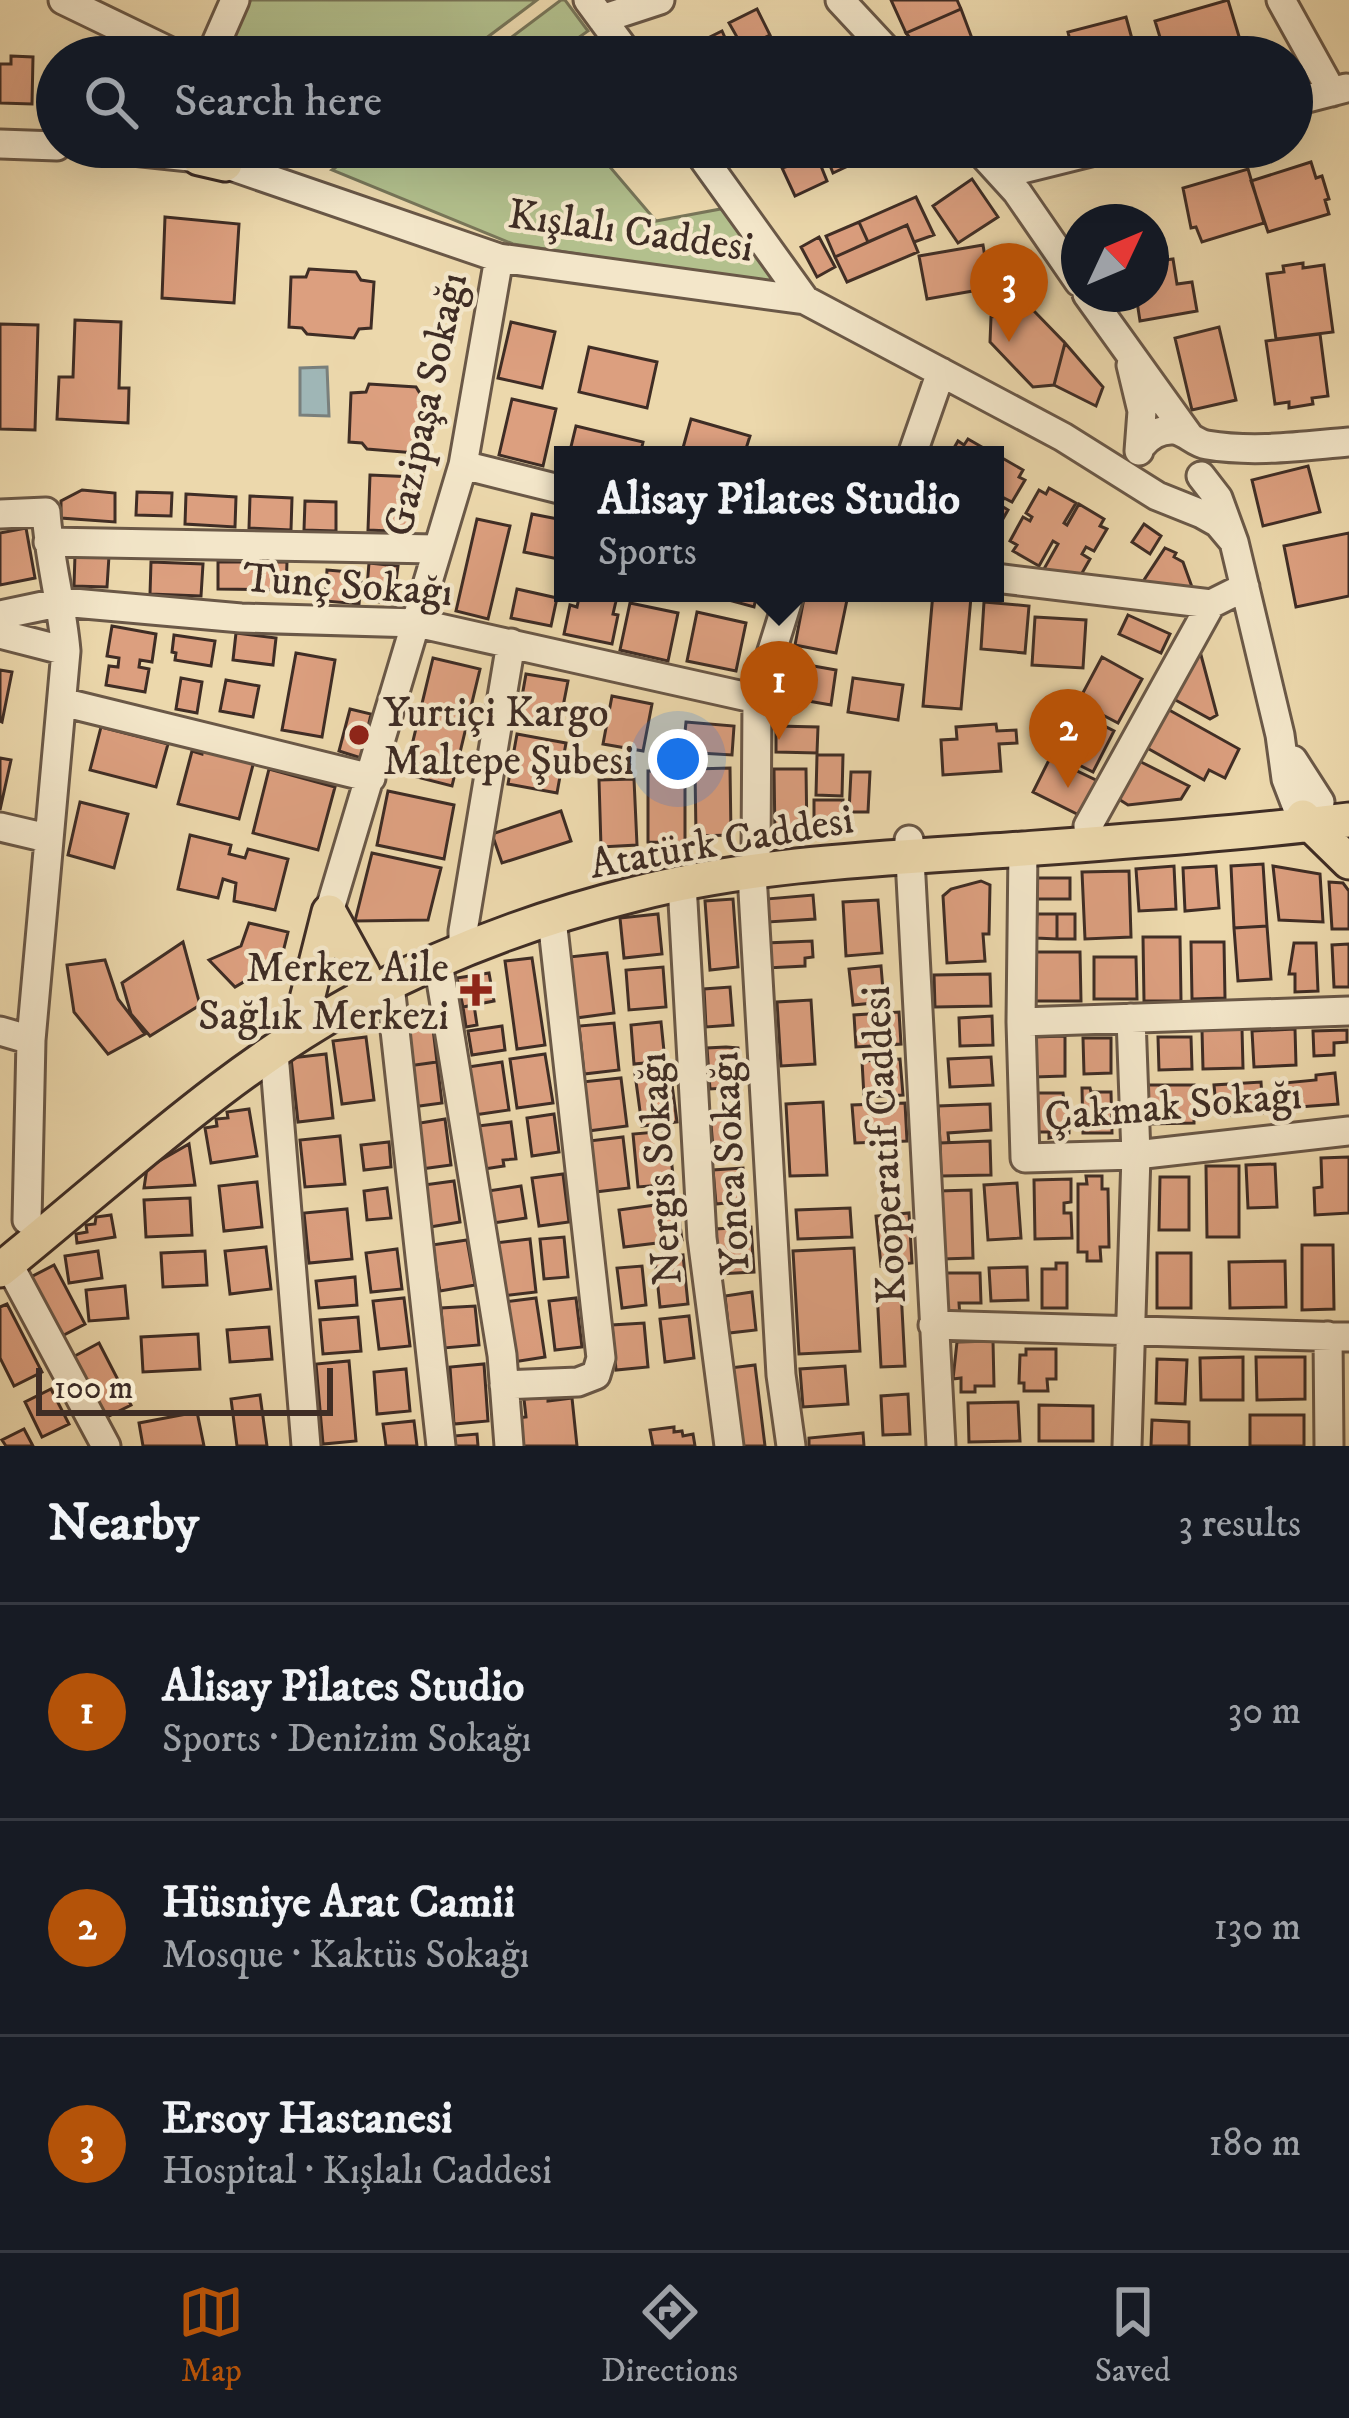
<!DOCTYPE html>
<meta charset="utf-8">
<style>
body{margin:0;font-family:"IM FELL DW Pica",serif;background:#20242c;color:#f1f3f6}
.compass{position:absolute;left:1061px;top:204px;width:108px;height:108px;border-radius:50%;background:#171b24;box-shadow:0 12px 48px #0002;rotate:46deg}
.scale{position:absolute;left:36px;bottom:30px;width:297px;box-sizing:border-box;padding-left:12px;border:6px solid #3f2d25;border-top:0;font-size:33px;line-height:42px;white-space:nowrap;color:#3f2d25;-webkit-text-stroke:9px #f3e6c9;paint-order:stroke}
.you{position:absolute;left:678px;top:759px;width:42px;height:42px;margin:-30px;border:9px solid #fff;border-radius:50%;background:#1a73e8;box-shadow:0 0 0 18px #1a73e833}
.badge{display:grid;place-items:center;width:78px;height:78px;border-radius:50%;background:#b45309;color:#fff;font-size:39px;font-weight:700}
.pin{position:absolute;translate:-50% -99px;filter:drop-shadow(0 3px 6px #0008)}
.pin::after{content:'';position:absolute;top:63px;width:42px;height:36px;background:inherit;clip-path:polygon(0 0,100% 0,50% 100%)}
.popup{position:absolute;left:554px;top:446px;width:450px;height:156px;box-sizing:border-box;display:grid;place-content:center;border-radius:0px;background:#171b24;filter:drop-shadow(0 3px 9px #0005);font-size:39px;white-space:nowrap;color:#9ea1a6}
.popup b{font-size:45px;color:#f1f3f6}
.popup::after{content:'';position:absolute;left:50%;top:100%;margin-left:-24px;border:24px solid transparent;border-top-color:#171b24}
.list{margin:0;padding:0;list-style:none}
h2{display:flex;justify-content:space-between;align-items:center;height:156px;margin:0;padding:0 48px;font-size:51px}
h2 small{font-size:39px;font-weight:400;color:#9ea1a6}
.list li{display:grid;grid-template-columns:78px 1fr auto;gap:36px;align-items:center;box-sizing:border-box;height:216px;padding:0 48px;border-top:3px solid #363941}
.list b{display:block;font-size:45px;white-space:nowrap}
.list p{margin:0;font-size:39px;white-space:nowrap;color:#9ea1a6}
.list em{font-size:39px;font-style:normal;color:#9ea1a6}
.icon{flex:none;width:66px;height:66px;fill:none;stroke:currentColor;stroke-width:2;stroke-linecap:round;stroke-linejoin:round}
.map{position:relative;flex:none;width:1349px;height:1446px;overflow:hidden}
.search{position:absolute;background:#171b24;box-shadow:0 12px 48px #0002;left:36px;right:36px;top:36px;height:132px;display:flex;align-items:center;gap:30px;box-sizing:border-box;padding:0 42px;border-radius:66px;color:#9ea1a6;font-size:45px}
.sheet{height:804px;background:#171b24}
nav{display:flex;justify-content:space-around;align-items:center;box-sizing:border-box;height:168px;border-top:3px solid #363941;background:#171b24;font-size:33px;color:#9ea1a6}
nav a{display:grid;justify-items:center;gap:6px}
nav .on{color:#b45309}
.map>svg:first-child{display:block}
</style>
<div class="map">
<svg width="1349" height="1446" viewBox="0 0 1349 1446">
<rect width="100%" height="100%" fill="#ecd8ac"/>
<filter id="stains"><feTurbulence type="fractalNoise" baseFrequency=".00167" numOctaves="4"/><feColorMatrix values="0 0 0 0 .2 0 0 0 0 .09 0 0 0 0 .02 0 0 0 .5 -.17"/></filter>
<radialGradient id="worn" r=".72"><stop offset=".6" stop-color="#630" stop-opacity="0"/><stop offset="1" stop-color="#630" stop-opacity=".3"/></radialGradient>
<path fill="#b3c08d" stroke="#797659" stroke-width="3" d="M251,0H537L461,57H248L230,33Z
M561,0H565L588,31L551,57H485Z
M364,147H593L656,221L726,208L786,286L513,244L332,170Z"/>
<path fill="#9fb6b6" stroke="#797f7c" stroke-width="3" d="M327,367L329,416L300,415V368Z"/>
<path fill="#dc9f7f" stroke="#3f2d25" stroke-width="3" d="M891,0H957L961,9L906,33Z
M1228,0L1244,53L1231,57H1166L1155,21Z
M757,9L770,35L758,41L761,47L778,39L787,57H695L690,47L722,31L727,42L737,37L729,23Z
M961,9L979,57H926L906,33Z
M1126,17L1137,57H1074L1068,32Z
M11,56L33,57L32,104L0,103V64H11Z
M761,147H862L867,157L833,173L829,163L821,166L827,181L795,196L782,168L788,166L783,155L768,162Z
M1311,162L1316,178L1322,176L1329,199L1325,200L1329,214L1268,232L1251,181Z
M1248,169L1264,223L1202,242L1196,227L1191,228L1183,188Z
M972,179L998,217L958,243L933,206Z
M916,197L934,235L914,242L907,225L868,242L859,222Z
M165,217L239,224L234,303L162,298Z
M859,222L868,242L835,257L826,236Z
M907,225L918,252L847,282L835,257Z
M819,237L835,267L817,277L801,247Z
M1151,237L1158,261L1173,259L1177,284L1192,282L1197,311L1140,321L1136,295L1124,297L1123,294H1151Z
M983,245L990,288L927,299L919,256Z
M1303,263V268L1324,265L1333,332L1276,339L1267,274L1284,272L1283,266Z
M309,269L356,272L361,280L374,282L371,328L359,329L354,338L307,334L302,328L289,327L291,277H306Z
M1033,310L1065,343L1054,385L1033,387L990,342L991,317Z
M75,320L121,322L119,388H129L128,423L57,419L59,377H73Z
M511,322L555,332L542,388L498,378Z
M0,324L38,325L35,430L0,429Z
M1219,327L1236,400L1192,410L1175,338Z
M1320,334L1328,396L1312,398L1313,404L1289,408V402L1275,404L1266,341Z
M1065,343L1103,387L1096,406L1054,385Z
M589,347L657,362L647,408L579,392Z
M369,384L416,387L421,395L434,397L431,443L419,444L415,453L367,449L362,443L349,442L351,393L366,392Z
M512,399L556,409L543,466L499,455Z
M691,419L750,436L744,455H681Z
M576,426L643,442L640,455H569Z
M968,439L994,454L993,455H950L958,441L964,445Z
M997,455L1023,470L1019,477L1025,480L1012,502L1004,498L1000,505L1008,510L996,531Z
M1308,466L1320,512L1263,526L1252,480Z
M370,475L414,477L412,532L368,530Z
M1049,488L1076,503L1064,523L1067,525L1079,504L1104,519L1100,526L1107,529L1094,551L1086,547L1082,554L1090,559L1078,580L1069,583L1044,569L1058,544L1053,541L1039,566L1013,551L1017,545L1010,541L1023,517L1030,521L1032,517L1026,513L1039,490L1046,494Z
M82,490L115,493V522L61,518V501Z
M137,492L172,493L171,516L136,515Z
M186,494L236,497L235,527L185,524Z
M250,496L292,498L291,530L249,528Z
M305,501L336,502V531L304,530Z
M532,514L563,520V560L524,552Z
M477,519L510,526L488,619L456,611Z
M1144,524L1161,536L1150,554L1132,542Z
M26,528L35,578L0,585V533Z
M1349,533V596L1296,607L1284,546Z
M1165,548L1176,553L1174,557L1183,562L1192,587L1187,593L1157,590L1144,580Z
M75,555L109,556L107,587L74,586Z
M151,562L203,564L201,596L150,594Z
M218,562H287L286,590L218,589Z
M369,563L398,566L393,604L366,600Z
M327,570L362,573L359,604L325,601Z
M517,589L557,598L551,626L511,618Z
M580,593L616,601L613,614L618,615L612,644L564,634L570,605L577,607Z
M703,593H757L754,607Z
M805,593L848,595L836,653L795,645Z
M933,593L971,597L961,709L923,706Z
M984,602L1029,606L1025,653L981,649Z
M630,603L678,613L668,661L620,650Z
M697,612L746,623L736,671L687,661Z
M1128,615L1170,634L1161,653L1119,634Z
M1035,617L1086,620L1083,668L1032,665Z
M112,626L156,634L152,662L140,660L139,667L149,669L145,692L106,685L109,666L118,667L119,658L107,656Z
M236,633L276,638L273,665L233,660Z
M174,635L215,641L211,666L175,660L176,653L172,652Z
M296,653L335,660L322,737L282,730Z
M1194,653L1201,655L1217,715L1210,719L1170,697Z
M1102,657L1142,679L1118,723L1078,702Z
M433,658L480,669L452,786L405,774Z
M791,662L836,670L831,705L785,697Z
M0,670L12,672L2,722L0,721Z
M526,674L568,681L559,727L518,719Z
M181,678L202,682L197,713L176,709Z
M853,678L903,685L898,720L848,712Z
M226,680L259,686L253,717L220,711Z
M612,696L652,704L643,751L603,744Z
M1162,706L1239,749L1225,778L1209,770L1204,780L1140,744Z
M350,709L371,714L361,758L339,751Z
M1073,710L1114,731L1093,772L1051,751Z
M686,722L734,726L732,755L683,752Z
M996,724L997,731L1016,730L1017,743L999,744L1001,771L943,775L941,740L957,739L956,727Z
M776,726L818,727L817,753L776,752Z
M101,727L168,744L156,787L90,770Z
M517,734L566,743L557,793L508,784Z
M203,748L254,761L239,819L178,804L192,751L202,754Z
M817,755H843L842,796L816,795Z
M0,758L11,760L0,810Z
M1050,758L1102,783L1085,818L1033,792Z
M1139,761L1189,786L1181,799L1128,805L1117,798Z
M730,768L731,835L696,836L695,769Z
M269,769L335,787L318,850L253,833Z
M774,769H806L807,837H775Z
M648,771H685V843L648,842Z
M851,772H870L868,812H849Z
M634,779L637,845L601,847L599,780Z
M388,791L454,805L444,859L377,845Z
M814,800H843L842,829L814,828Z
M80,802L128,814L114,868L68,855Z
M561,811L571,841L502,863L492,834Z
M190,835L231,845L229,854L245,858L248,849L288,859L275,910L234,901L236,883L223,879L218,898L178,889Z
M372,853L441,868L428,920L355,921Z
M1263,864L1267,926L1234,928L1231,866Z
M1174,866L1176,909L1139,911L1136,869Z
M1216,866L1219,908L1185,911L1183,868Z
M1273,866L1320,874L1323,922L1279,920Z
M1129,871L1131,937L1085,939L1082,872Z
M1035,878H1070V899H1035Z
M981,881L990,885L989,934H983L985,961L947,963L943,896L951,889Z
M1329,882L1343,883L1349,891V929H1332Z
M813,895L815,919L768,922L766,899Z
M733,899L738,967L710,970L705,901Z
M878,900L882,953L846,956L843,902Z
M658,914L662,954L624,958L620,918Z
M1037,914H1057V939L1036,938Z
M1057,914H1075V939H1057Z
M249,923L288,932L281,960L235,987L209,960L241,946Z
M1267,926L1271,979L1238,981L1234,928Z
M1143,937H1180L1181,1001H1144Z
M812,941L813,957L805,958V966L767,968L766,943Z
M183,942L200,1005L150,1036L131,1014L122,983Z
M1191,942H1224L1225,998L1192,999Z
M1294,943H1316L1318,991L1295,992V974H1289Z
M1349,944V987H1334L1332,945Z
M1033,952H1080L1081,1001H1033Z
M607,953L614,1013L576,1018L569,957Z
M1094,957H1136L1137,999H1094Z
M532,958L545,1045L517,1049L505,961Z
M105,960L118,999L145,1034L108,1054L74,1012L67,965Z
M881,966L884,1002L853,1005L849,969Z
M663,967L666,1007L629,1010L626,970Z
M489,973L494,1001L463,1007L457,978Z
M990,974L991,1006L935,1007L934,975Z
M730,987L733,1025L706,1027L704,989Z
M811,1000L815,1064L781,1066L777,1002Z
M474,1005L477,1025L466,1027L463,1007Z
M431,1012L437,1062L408,1066L401,1015Z
M899,1012L901,1044L856,1047L854,1015Z
M992,1016L993,1045L960,1046L959,1018Z
M661,1022L665,1061L634,1064L631,1025Z
M614,1023L619,1070L584,1074L579,1026Z
M502,1026L505,1050L472,1055L468,1031Z
M1242,1029L1243,1068L1203,1069L1202,1030Z
M1295,1029L1296,1065L1254,1067L1252,1031Z
M1347,1030V1042L1334,1043V1055L1314,1056L1313,1031Z
M1065,1036V1076L1034,1077V1037Z
M366,1037L374,1100L342,1104L333,1041Z
M1158,1037H1191L1192,1069L1159,1070Z
M1083,1038H1111V1073L1084,1074Z
M726,1047L738,1048L741,1087L710,1089L707,1048Z
M326,1054L333,1118L298,1122L291,1058Z
M545,1054L553,1103L517,1108L510,1059Z
M991,1057L993,1085L950,1087L948,1059Z
M900,1059L903,1095L864,1097L862,1061Z
M437,1062L442,1103L412,1107L408,1066Z
M502,1062L509,1110L474,1115L468,1067Z
M670,1070L677,1122L642,1126L635,1074Z
M1335,1073L1338,1104L1286,1108L1284,1083L1316,1080V1075Z
M621,1078L627,1126L588,1131L582,1082Z
M1261,1082L1263,1113L1224,1116L1223,1106H1216L1214,1085Z
M1148,1085H1194V1123L1148,1124Z
M1082,1088H1090L1091,1092H1111L1112,1133H1083Z
M1035,1093H1063L1064,1102H1069V1133L1049,1138V1132H1036Z
M823,1102L827,1175L790,1176L786,1104Z
M905,1103L907,1141L855,1143L852,1105Z
M990,1104L991,1130L948,1133L949,1143H940L938,1106Z
M249,1109L257,1156L211,1163L205,1128L217,1126L216,1119L228,1118L227,1112Z
M736,1110L739,1146L713,1148L710,1112Z
M554,1114L559,1152L532,1156L527,1118Z
M445,1119L451,1165L421,1169L414,1124Z
M511,1122L516,1159L503,1160L504,1166L484,1169L478,1126Z
M668,1131L674,1184L638,1187L633,1134Z
M340,1136L345,1184L305,1187L300,1140Z
M623,1137L629,1188L595,1192L589,1141Z
M990,1141L991,1175L941,1176L940,1143Z
M389,1142L391,1167L364,1170L361,1145Z
M189,1144L195,1185L144,1188L147,1168Z
M1349,1157V1213L1315,1215L1314,1188L1322,1187L1321,1158Z
M1275,1164L1277,1207L1248,1208L1246,1165Z
M1206,1166H1239V1237H1207Z
M743,1168L745,1201L716,1204L713,1170Z
M563,1174L569,1222L539,1226L532,1178Z
M1086,1176H1102V1189H1108L1109,1247H1100L1101,1261H1087V1252H1078V1184H1087Z
M1160,1177H1189V1230H1159Z
M1071,1179V1202L1064,1203V1213H1071L1072,1238L1035,1239L1034,1180Z
M454,1181L460,1222L430,1227L424,1185Z
M257,1182L262,1227L224,1231L219,1186Z
M1017,1183L1021,1238L988,1240L984,1185Z
M521,1186L526,1218L493,1223L488,1191Z
M387,1188L391,1218L367,1220L364,1191Z
M971,1190L973,1258L942,1259L939,1191Z
M190,1198L192,1235L146,1237L144,1200Z
M677,1202L682,1240L624,1247L619,1210Z
M850,1208L852,1237L798,1239L796,1210Z
M347,1209L352,1259L309,1263L304,1213Z
M909,1213L912,1263L881,1266L876,1216Z
M111,1215L115,1237L77,1243L76,1234L87,1232L86,1225L95,1224L96,1217Z
M751,1227L754,1272L718,1274L715,1229Z
M564,1237L568,1277L544,1279L540,1239Z
M530,1239L536,1292L501,1296L495,1243Z
M467,1240L475,1285L440,1291L432,1245Z
M1302,1245H1333L1334,1309L1302,1310Z
M266,1247L271,1289L230,1294L225,1251Z
M854,1248L860,1351L799,1354L793,1251Z
M397,1249L402,1289L371,1292L366,1253Z
M98,1251L102,1278L69,1283L65,1256Z
M205,1251L207,1285L163,1287L161,1253Z
M1157,1253H1191V1308H1157Z
M683,1255L688,1304L660,1307L655,1258Z
M1285,1261L1286,1307L1230,1308L1229,1262Z
M1056,1263H1067V1308H1042V1269H1056Z
M54,1265L85,1324L60,1337L29,1278Z
M642,1266L646,1305L622,1308L617,1268Z
M1027,1267L1028,1300L991,1301L989,1268Z
M944,1273H980L981,1303H959L960,1317L946,1318Z
M355,1277L357,1305L319,1308L316,1281Z
M125,1286L128,1318L89,1321L86,1290Z
M901,1290L905,1366L881,1367L877,1291Z
M752,1292L756,1330L729,1333L725,1296Z
M404,1298L410,1346L379,1349L373,1301Z
M536,1298L545,1357L513,1362L504,1302Z
M576,1298L582,1347L555,1350L549,1301Z
M7,1304L42,1372L14,1386L0,1358V1307Z
M475,1306L479,1345L444,1348L441,1308Z
M689,1316L694,1358L665,1362L660,1319Z
M358,1317L361,1351L323,1354L320,1320Z
M644,1323L648,1367L616,1370L612,1325Z
M269,1327L272,1359L230,1362L227,1330Z
M198,1334L200,1369L143,1372L141,1337Z
M993,1341L994,1386H975V1392H961V1378L953,1379L957,1342Z
M99,1343L131,1405L103,1419L71,1358Z
M1026,1349H1056V1379H1047L1048,1391H1024V1383H1019L1020,1355H1026Z
M1243,1357V1400H1201L1200,1358Z
M1256,1357H1305V1399L1257,1400Z
M1157,1359L1187,1360L1185,1404L1156,1403Z
M349,1361L356,1441L323,1444L316,1364Z
M484,1364L488,1421L454,1424L450,1367Z
M755,1365L765,1446H740L730,1368Z
M845,1366L848,1404L803,1407L800,1369Z
M406,1369L410,1411L377,1414L374,1372Z
M51,1389L69,1424L42,1437L25,1402Z
M908,1394L910,1434L883,1435L881,1396Z
M260,1395L267,1446H237L231,1399Z
M548,1397V1401L572,1398L577,1446H520L517,1418L526,1417L524,1399Z
M1018,1402L1020,1441L969,1442L968,1403Z
M1039,1405L1093,1406V1441H1039Z
M197,1412L204,1446H143L139,1423Z
M1250,1415H1304V1446H1250Z
M1152,1420L1189,1422V1446H1151Z
M414,1421L417,1446H386L383,1424Z
M674,1427V1432L682,1431L683,1436L693,1434L695,1446H653L650,1430Z
M24,1429L33,1446H6L2,1440Z
M863,1433L864,1446H809V1438Z
M477,1434L478,1446H454L453,1436Z"/>
<g fill="none" stroke-linecap="round" stroke-linejoin="round">
<g stroke="#6a5847" stroke-width="33">
<path id="minor" d="M63,0L181,57
M588,0L630,57
M840,0L893,57
M1281,0L1332,92
M602,19L660,0
M210,57L235,0
M1292,102L1346,88
M0,144L57,146
M95,147L199,158L201,147
M221,147L225,164L499,258L805,300L1063,437L1157,496L1202,514L1218,523L1234,542
M695,147L805,300
M976,147L1017,192L1079,282
M1002,174L1111,147
M1087,294L1189,436
M1131,365L1142,411L1139,451
M1142,445C1150,435 1160,429 1174,430C1187,432 1194,443 1207,445C1255,453 1301,446 1349,442
M912,455L941,372
M463,465L563,490
M1201,476L1218,498L1234,542L1280,735L1286,779L1296,805
M0,514L46,512C49,559 62,604 66,651L31,1040L27,1220
M48,542L436,549
M995,578L1211,604L1245,587
M0,615L62,602L241,618L417,623L757,699
M0,634L66,651
M62,702L371,778
M1293,760L1320,802
M1088,826L1211,604
M0,827L47,838
M909,840L941,1446
M1023,849L1021,1022L1025,1158L1136,1155L1349,1131
M756,856L757,699L790,593
M752,874L781,1375L791,1446
M682,884L702,1238L729,1446
M329,912L463,465L499,258
M463,952V931L511,643
M438,962L502,1355L509,1446
M390,985L441,1446
M1021,1022L1349,1011
M0,1031L31,1040
M274,1053L306,1446
M8,1263L106,1446
M933,1325L1349,1337
M1328,1336L1329,1446
M504,1385L578,1382L596,1375L601,1358L552,919
M1127,1446L1136,1155L1131,1018"/>
</g>
<g stroke="#3f2d25" stroke-width="39">
<path id="major" d="M199,158L225,164
M1303,817L1349,862
M329,912L363,974L366,995
M303,1015L329,912
M0,1270C118,1175 229,1068 363,997C447,952 543,917 635,894C760,862 894,858 1023,849C1131,841 1241,833 1349,820"/>
</g>
<use href="#minor" stroke="#f3e6c9" stroke-width="27"/>
<use href="#major" stroke="#ecd8ac" stroke-width="33"/>
</g>
<g fill="#8f2418" stroke="#f3e6c9" stroke-width="4.5">
<circle cx="359" cy="735" r="12"/>
<path d="M470 972h12v12h12v12h-12v12h-12v-12h-12v-12h12z"/>
</g>
<g text-anchor="middle" stroke-width="9" stroke-linejoin="round" paint-order="stroke">
<g font-size="42" fill="#3f2d25" stroke="#f3e6c9">
<text transform="translate(631 229) rotate(8)" y="15">Kışlalı Caddesi</text>
<text transform="translate(424 404) rotate(-78)" y="15">Gazipaşa Sokağı</text>
<text transform="translate(348 583) rotate(4)" y="15">Tunç Sokağı</text>
<text transform="translate(721 840) rotate(-10)" y="15">Atatürk Caddesi</text>
<text transform="translate(1173 1104) rotate(-5)" y="15">Çakmak Sokağı</text>
<text transform="translate(882 1145) rotate(-93)" y="15">Kooperatif Caddesi</text>
<text transform="translate(728 1163) rotate(-93)" y="15">Yonca Sokağı</text>
<text transform="translate(658 1169) rotate(-94)" y="15">Nergis Sokağı</text>
</g>
<g font-size="42" fill="#3f2d25" stroke="#f3e6c9" text-anchor="start">
<text x="383" y="726">Yurtiçi Kargo<tspan x="383" dy="48">Maltepe Şubesi</tspan></text>
<text x="449" y="981" text-anchor="end">Merkez Aile<tspan x="449" dy="48">Sağlık Merkezi</tspan></text>
</g>
</g>
<rect width="100%" height="100%" filter="url(#stains)"/>
<rect width="100%" height="100%" fill="url(#worn)"/>
</svg>
<svg class="compass" viewBox="-18 -18 36 36"><path d="M0-13l5 13h-10z" fill="#e53935"/><path d="M0 13l5-13h-10z" fill="#9ea1a6"/></svg>
<div class="scale">100 m</div>
<div class="you"></div>
<div class="pin badge" style="left:779px;top:740px">1</div>
<div class="popup"><b>Alisay Pilates Studio</b>Sports</div>
<div class="pin badge" style="left:1068px;top:788px">2</div>
<div class="pin badge" style="left:1009px;top:342px">3</div>
<div class="search"><svg class="icon" aria-label="search" viewBox="0 0 24 24"><circle cx="10" cy="10" r="6"/><path d="M15 15l6 6"/></svg>Search here</div>
</div>
<section class="sheet">
<h2>Nearby<small>3 results</small></h2>
<ul class="list">
<li><span class="badge">1</span><div><b>Alisay Pilates Studio</b><p>Sports · Denizim Sokağı</p></div><em>30 m</em></li>
<li><span class="badge">2</span><div><b>Hüsniye Arat Camii</b><p>Mosque · Kaktüs Sokağı</p></div><em>130 m</em></li>
<li><span class="badge">3</span><div><b>Ersoy Hastanesi</b><p>Hospital · Kışlalı Caddesi</p></div><em>180 m</em></li>
</ul>
</section>
<nav>
<a class="on"><svg class="icon" aria-label="map" viewBox="0 0 24 24"><path d="M3 6l6-2 6 2 6-2v14l-6 2-6-2-6 2zM9 4v14M15 6v14"/></svg>Map</a>
<a><svg class="icon" aria-label="directions" viewBox="0 0 24 24"><path d="M12 3l9 9-9 9-9-9zM9 14v-3h6M13 9l2 2-2 2"/></svg>Directions</a>
<a><svg class="icon" aria-label="saved" viewBox="0 0 24 24"><path d="M7 4h10v16l-5-4-5 4z"/></svg>Saved</a>
</nav>
